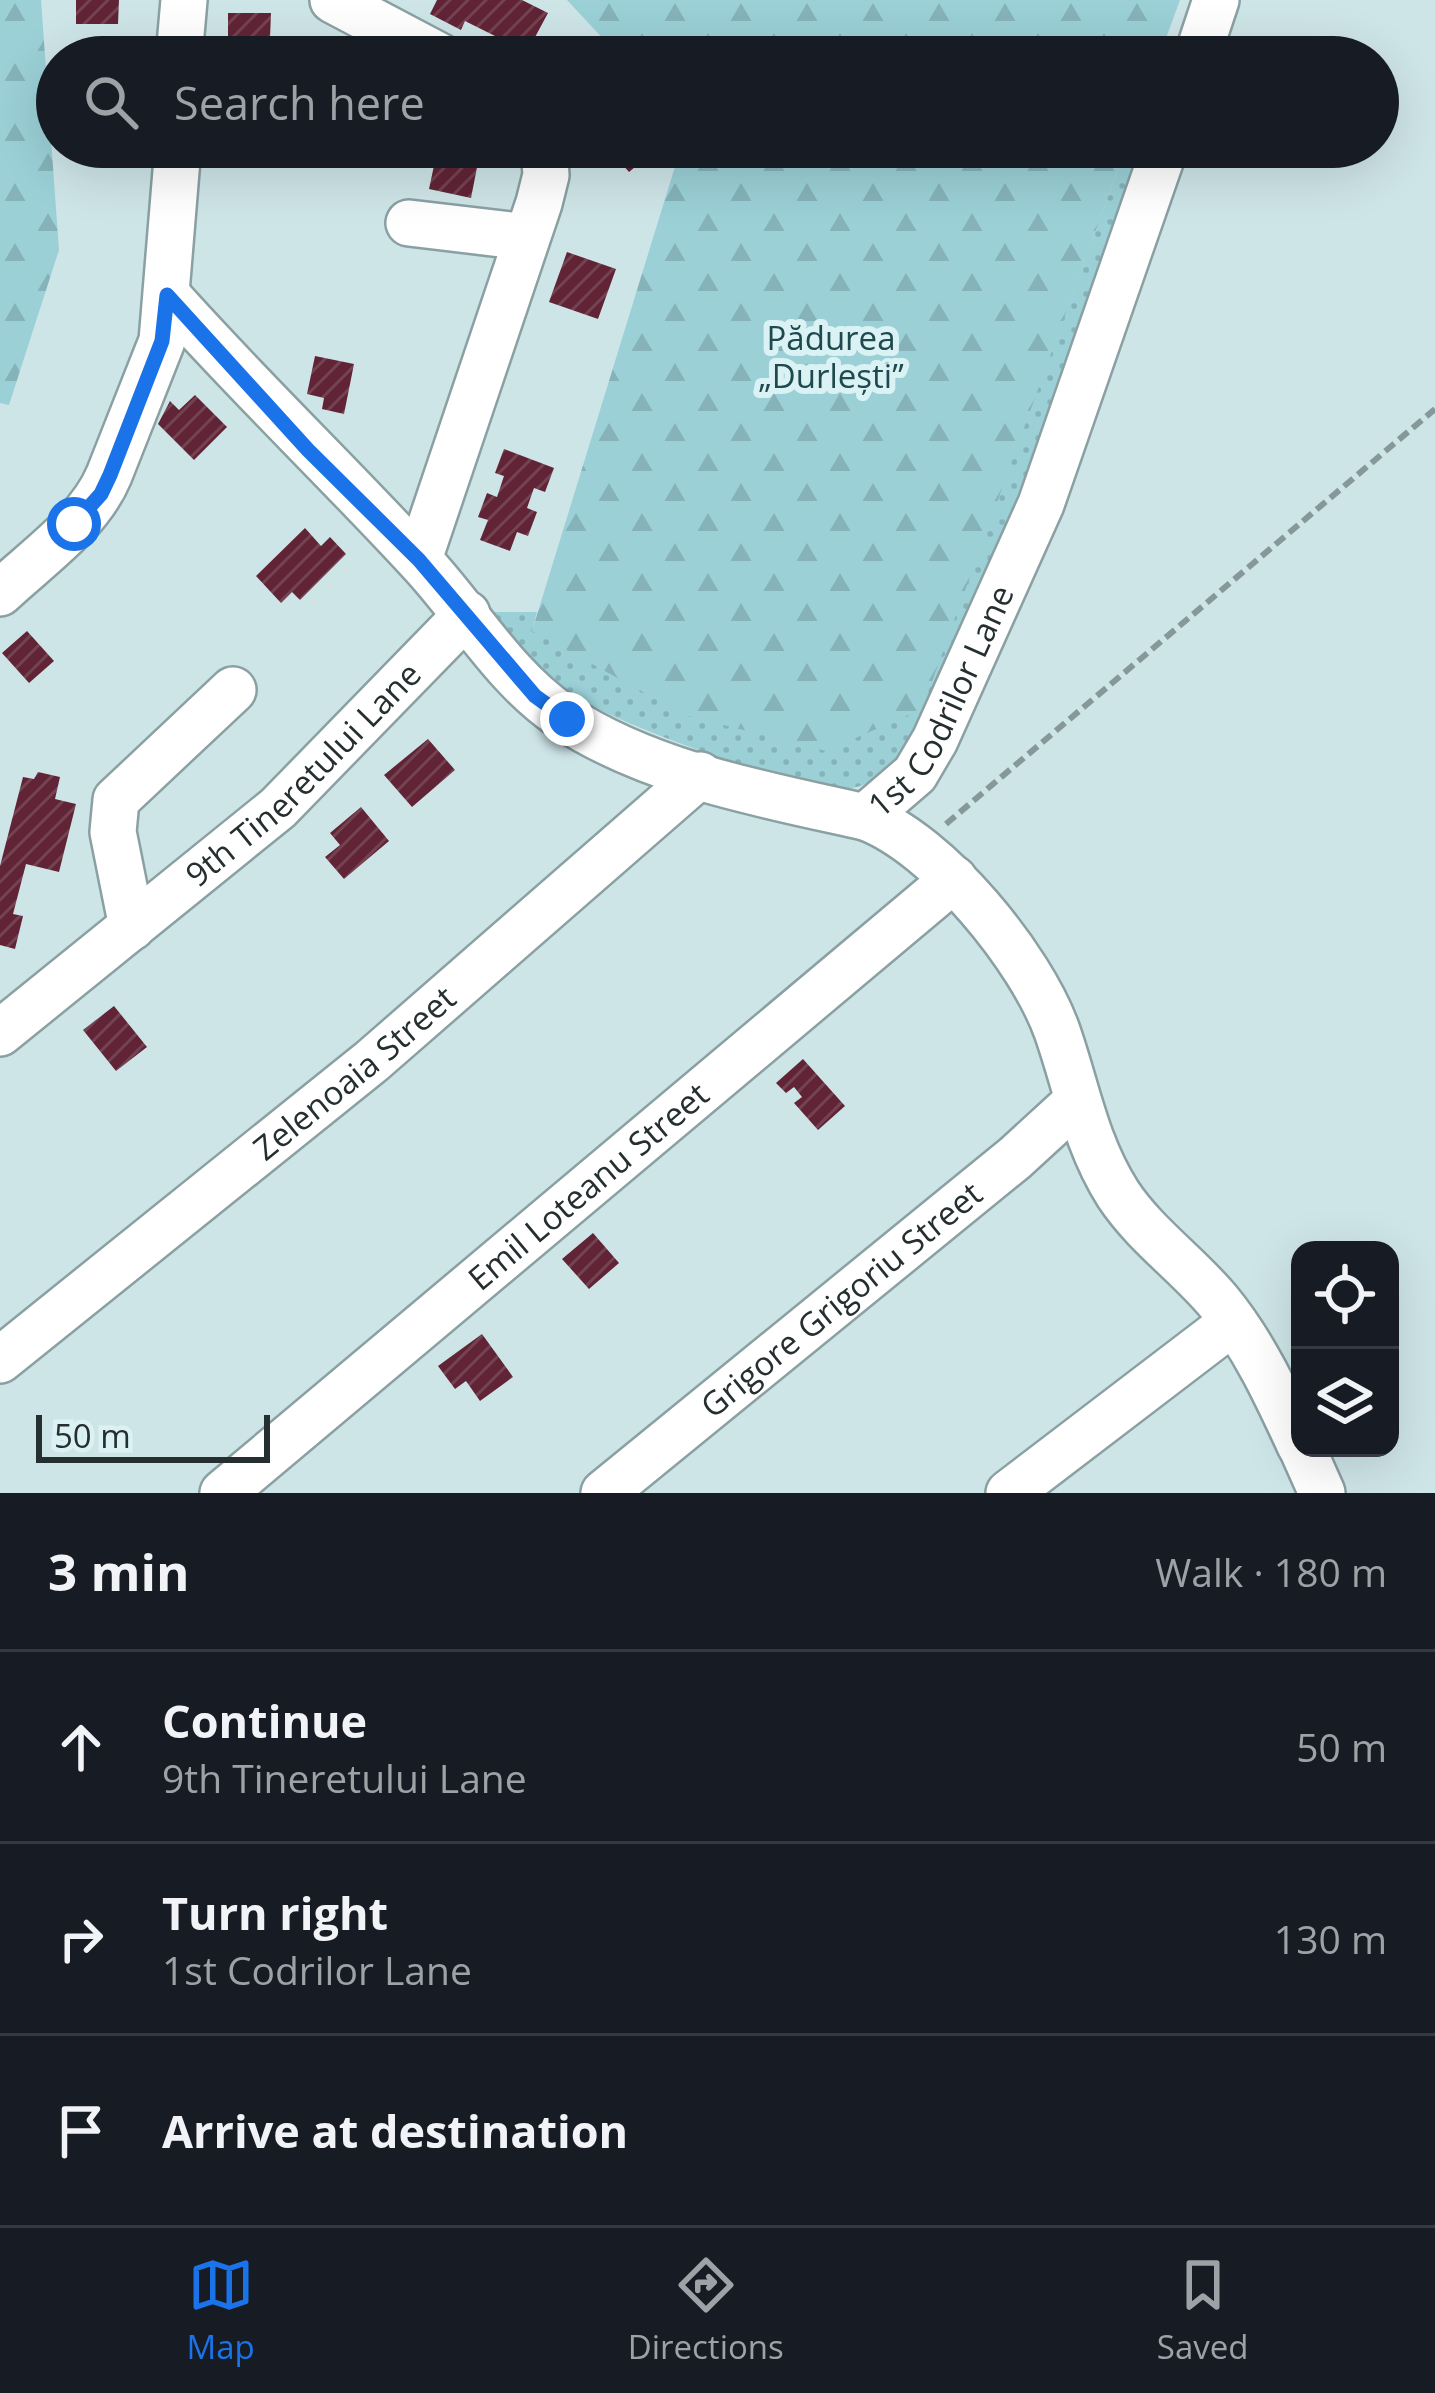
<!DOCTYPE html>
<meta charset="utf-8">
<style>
body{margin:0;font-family:"Open Sans",sans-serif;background:#20242c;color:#f1f3f6}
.controls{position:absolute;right:36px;bottom:36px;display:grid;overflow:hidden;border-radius:24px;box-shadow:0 12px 48px #0002}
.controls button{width:108px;height:108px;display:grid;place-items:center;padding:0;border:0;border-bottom:3px solid #363941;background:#171b24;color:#f1f3f6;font:60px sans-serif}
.scale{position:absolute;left:36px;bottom:30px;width:234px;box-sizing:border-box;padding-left:12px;border:6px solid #262f30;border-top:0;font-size:33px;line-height:42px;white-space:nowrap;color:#262f30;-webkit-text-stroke:9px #dbf2f5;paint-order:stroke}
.stop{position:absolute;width:36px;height:36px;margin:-27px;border:9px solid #1a73e8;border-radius:50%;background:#fff}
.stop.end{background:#1a73e8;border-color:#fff;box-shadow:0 3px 12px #0008}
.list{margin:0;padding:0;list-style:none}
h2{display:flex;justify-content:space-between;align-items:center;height:156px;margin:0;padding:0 48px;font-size:51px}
h2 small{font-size:39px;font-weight:400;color:#9ea1a6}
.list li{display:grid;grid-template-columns:78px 1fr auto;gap:36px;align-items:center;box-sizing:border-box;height:192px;padding:0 48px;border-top:3px solid #363941}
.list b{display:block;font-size:45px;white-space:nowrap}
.list p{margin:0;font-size:39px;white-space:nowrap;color:#9ea1a6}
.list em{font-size:39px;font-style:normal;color:#9ea1a6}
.icon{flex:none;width:66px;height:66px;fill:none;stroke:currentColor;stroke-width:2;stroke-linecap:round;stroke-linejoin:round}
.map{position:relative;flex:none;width:1435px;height:1493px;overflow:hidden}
.search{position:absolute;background:#171b24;box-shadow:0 12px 48px #0002;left:36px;right:36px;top:36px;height:132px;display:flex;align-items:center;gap:30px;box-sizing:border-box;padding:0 42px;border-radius:66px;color:#9ea1a6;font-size:45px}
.sheet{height:732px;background:#171b24}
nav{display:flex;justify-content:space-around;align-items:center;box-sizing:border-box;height:168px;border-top:3px solid #363941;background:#171b24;font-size:33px;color:#9ea1a6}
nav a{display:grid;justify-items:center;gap:6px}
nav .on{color:#1a73e8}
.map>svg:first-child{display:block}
</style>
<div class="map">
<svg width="1435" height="1493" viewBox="0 0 1435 1493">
<defs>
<pattern id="grass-dots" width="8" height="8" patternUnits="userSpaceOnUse" patternTransform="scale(3)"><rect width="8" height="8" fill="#9bd0d7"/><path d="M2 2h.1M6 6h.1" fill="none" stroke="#85b3b9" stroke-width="1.8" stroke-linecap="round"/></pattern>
<pattern id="forest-firs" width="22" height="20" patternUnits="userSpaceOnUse" patternTransform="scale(3)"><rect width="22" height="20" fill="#9bd0d7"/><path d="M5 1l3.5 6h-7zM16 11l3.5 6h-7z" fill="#85b3b9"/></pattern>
<pattern id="building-hatch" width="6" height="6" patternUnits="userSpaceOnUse" patternTransform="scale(3)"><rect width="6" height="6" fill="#612436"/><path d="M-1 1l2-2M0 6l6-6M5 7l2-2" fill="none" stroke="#744352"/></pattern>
</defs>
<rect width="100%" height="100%" fill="#cee5e8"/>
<path fill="url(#grass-dots)" d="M1126,147H1155L1098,315L919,734C902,752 883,779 857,787C815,799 620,724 579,699C543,677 514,641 485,612H537L532,631L921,709Z"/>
<path fill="url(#forest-firs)" d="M0,0H41L59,250L9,405L0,403Z
M567,0H1180L1159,57H620Z
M681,147H1126L922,709L826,751L685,715L532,631Z"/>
<path fill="url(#building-hatch)" d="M76,0H119L118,24H76Z
M437,0H522L548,13L527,52L465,21L461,30L430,14Z
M228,13H271L270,38H279V57H225V52H239V39H228Z
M438,147H481L471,198L429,189Z
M607,147H659L629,172Z
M567,252L616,269L598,319L549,302Z
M315,356L354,364L344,414L322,409L324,398L307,394Z
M195,395L227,427L194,460L158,424L170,401L179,410Z
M504,449L554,468L545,492L534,488L527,508L537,512L528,536L517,532L510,551L480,540L488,520L478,517L487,493L497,497L504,476L495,473Z
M305,528L321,546L330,537L346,554L300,600L292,592L281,603L256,576Z
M27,631L54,661L29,683L2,653Z
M428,739L455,770L412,807L384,775Z
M38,772L60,777L55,799L76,804L59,872L26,864L13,914L23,916L15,949L0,945V866L23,777L34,779Z
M361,807L389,841L344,879L325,857L340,845L330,833Z
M114,1006L147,1047L116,1071L83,1030Z
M803,1059L845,1106L818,1130L794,1103L802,1097L794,1087L786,1093L776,1083Z
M593,1233L619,1263L589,1289L562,1259Z
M482,1334L513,1377L480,1401L466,1381L455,1389L438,1366Z"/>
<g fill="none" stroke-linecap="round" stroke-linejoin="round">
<g stroke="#8aa0a2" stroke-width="50">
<g id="minor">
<path d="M333,0L441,57"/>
<path d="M179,57L184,0"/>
<path d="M1197,57L1216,0"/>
<path d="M409,223L527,237"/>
<path id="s1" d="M167,295C249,387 337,471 420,561C467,611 505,678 562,716C649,774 766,795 865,817L915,774L935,740L1041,504L1165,147"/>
<path d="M419,559L539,203L546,175L544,147"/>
<path d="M0,593C37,558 89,523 109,475L162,341L178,147"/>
<path d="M865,817C938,844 1031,958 1057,1031C1077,1088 1085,1142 1118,1194C1145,1235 1187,1264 1218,1301C1253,1343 1277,1395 1300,1445"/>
<path d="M132,927L113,832L116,800L233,690"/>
<path id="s2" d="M0,1033L278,808L467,614"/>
<path id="s3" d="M0,1360L372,1061L700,775"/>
<path d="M1302,1448L1322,1493"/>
<path id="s4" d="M223,1493L954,879"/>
<path id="s5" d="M604,1493L1015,1158L1075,1103"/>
<path d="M1009,1493L1233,1322"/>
</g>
</g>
<path stroke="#87989a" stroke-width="6" stroke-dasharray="12 6" stroke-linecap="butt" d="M946,824L1435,409"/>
<use href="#minor" stroke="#fff" stroke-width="45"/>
</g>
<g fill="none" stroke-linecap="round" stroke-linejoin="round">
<path stroke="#1a73e8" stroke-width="15" d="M74,524L101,494L110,475L162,341L167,295L308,450L419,560L535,696L567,719"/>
</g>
<g text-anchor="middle" stroke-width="12" stroke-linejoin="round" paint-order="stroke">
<g font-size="33" fill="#1e494e" stroke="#dbf2f5">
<text x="831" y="350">Pădurea<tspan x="831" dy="38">„Durlești”</tspan></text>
</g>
<g font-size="33" fill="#262f30" stroke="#dbf2f5">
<text dy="12" stroke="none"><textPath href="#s1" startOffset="1041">1st Codrilor Lane</textPath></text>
<text dy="12" stroke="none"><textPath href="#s2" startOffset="399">9th Tineretului Lane</textPath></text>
<text dy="12" stroke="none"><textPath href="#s3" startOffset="456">Zelenoaia Street</textPath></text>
<text dy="12" stroke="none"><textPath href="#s4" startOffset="477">Emil Loteanu Street</textPath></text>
<text dy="12" stroke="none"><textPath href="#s5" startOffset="306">Grigore Grigoriu Street</textPath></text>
</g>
</g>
</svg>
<div class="controls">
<button><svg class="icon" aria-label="locate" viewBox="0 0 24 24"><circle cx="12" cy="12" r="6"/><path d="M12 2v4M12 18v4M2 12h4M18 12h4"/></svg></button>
<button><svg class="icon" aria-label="layers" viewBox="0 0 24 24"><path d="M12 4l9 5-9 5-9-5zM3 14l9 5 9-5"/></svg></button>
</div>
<div class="scale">50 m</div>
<div class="stop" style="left:74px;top:524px"></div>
<div class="stop end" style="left:567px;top:719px"></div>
<div class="search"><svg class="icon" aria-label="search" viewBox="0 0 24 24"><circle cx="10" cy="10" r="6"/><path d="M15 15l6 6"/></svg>Search here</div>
</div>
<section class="sheet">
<h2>3 min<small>Walk · 180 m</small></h2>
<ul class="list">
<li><svg class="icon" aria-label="ahead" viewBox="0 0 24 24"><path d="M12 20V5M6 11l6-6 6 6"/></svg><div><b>Continue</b><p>9th Tineretului Lane</p></div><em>50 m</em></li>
<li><svg class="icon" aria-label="right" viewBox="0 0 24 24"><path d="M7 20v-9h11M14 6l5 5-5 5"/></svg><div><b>Turn right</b><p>1st Codrilor Lane</p></div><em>130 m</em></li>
<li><svg class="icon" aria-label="arrive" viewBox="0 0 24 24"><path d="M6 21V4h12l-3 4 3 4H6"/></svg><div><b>Arrive at destination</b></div></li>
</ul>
</section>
<nav>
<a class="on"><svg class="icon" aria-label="map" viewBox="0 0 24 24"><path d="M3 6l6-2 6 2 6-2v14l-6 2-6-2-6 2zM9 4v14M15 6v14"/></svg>Map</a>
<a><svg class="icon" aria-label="directions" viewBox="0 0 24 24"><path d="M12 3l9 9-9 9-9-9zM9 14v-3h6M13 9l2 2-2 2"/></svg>Directions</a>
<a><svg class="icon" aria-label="saved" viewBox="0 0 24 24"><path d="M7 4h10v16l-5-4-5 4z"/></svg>Saved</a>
</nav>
